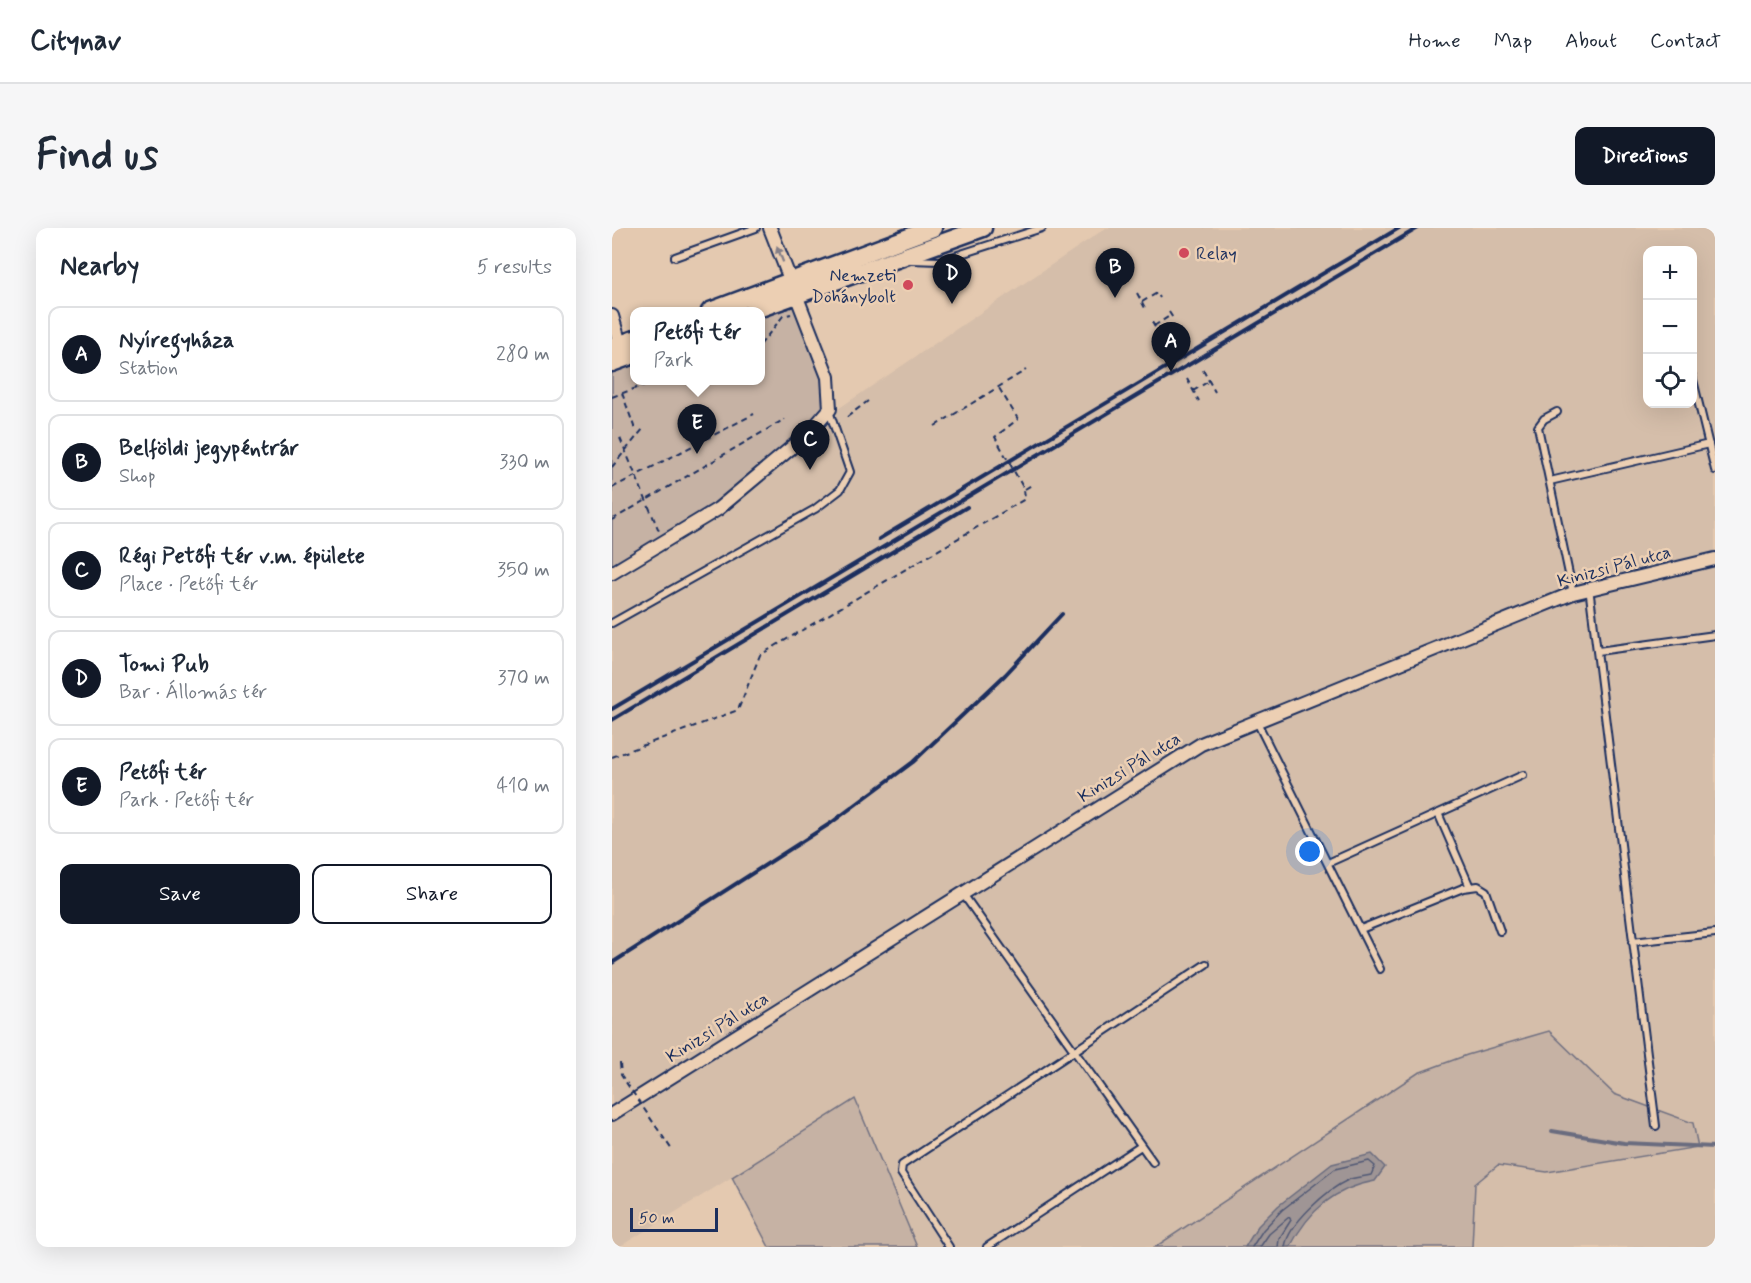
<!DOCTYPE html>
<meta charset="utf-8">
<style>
body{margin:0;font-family:Mynerve,sans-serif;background:#f6f6f7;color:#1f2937}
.controls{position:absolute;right:18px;top:18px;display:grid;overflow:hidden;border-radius:12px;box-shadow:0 6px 24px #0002}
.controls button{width:54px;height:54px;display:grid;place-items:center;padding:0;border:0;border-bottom:2px solid #e0e1e3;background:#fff;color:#1f2937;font:30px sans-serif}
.scale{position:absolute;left:18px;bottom:15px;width:88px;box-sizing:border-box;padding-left:6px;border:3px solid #1b2f5e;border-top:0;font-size:16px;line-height:21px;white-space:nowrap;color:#1b2f5e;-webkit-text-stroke:4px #eccfb3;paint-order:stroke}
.you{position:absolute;left:698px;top:624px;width:21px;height:21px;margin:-15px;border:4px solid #fff;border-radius:50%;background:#1a73e8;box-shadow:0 0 0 9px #1a73e833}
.badge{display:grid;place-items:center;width:39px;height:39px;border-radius:50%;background:#111827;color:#fff;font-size:20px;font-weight:700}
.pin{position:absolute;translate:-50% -50px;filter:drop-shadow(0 2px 3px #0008)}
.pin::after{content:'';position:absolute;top:32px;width:21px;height:18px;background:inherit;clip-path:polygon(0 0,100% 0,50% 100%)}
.popup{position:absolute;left:18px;top:79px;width:135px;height:78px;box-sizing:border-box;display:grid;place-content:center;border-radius:12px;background:#fff;filter:drop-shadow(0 2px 4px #0005);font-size:20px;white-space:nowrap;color:#747a83}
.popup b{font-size:22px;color:#1f2937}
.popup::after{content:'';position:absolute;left:50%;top:100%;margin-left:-12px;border:12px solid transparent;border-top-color:#fff}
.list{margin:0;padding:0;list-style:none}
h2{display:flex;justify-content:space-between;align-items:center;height:78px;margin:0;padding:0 24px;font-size:26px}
h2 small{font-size:20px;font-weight:400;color:#747a83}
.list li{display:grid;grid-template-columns:39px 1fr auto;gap:18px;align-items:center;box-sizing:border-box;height:96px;margin:0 12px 12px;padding:0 12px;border:2px solid #e0e1e3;border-radius:12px}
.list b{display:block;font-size:22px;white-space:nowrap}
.list p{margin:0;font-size:20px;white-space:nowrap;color:#747a83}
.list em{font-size:20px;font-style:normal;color:#747a83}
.actions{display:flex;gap:12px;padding:18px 24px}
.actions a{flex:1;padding:14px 0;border:2px solid #111827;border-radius:12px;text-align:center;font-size:21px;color:#111827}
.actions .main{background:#111827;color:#fff}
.icon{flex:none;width:33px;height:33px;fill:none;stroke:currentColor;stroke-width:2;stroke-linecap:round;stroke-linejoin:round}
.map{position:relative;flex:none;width:1103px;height:1019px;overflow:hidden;border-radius:12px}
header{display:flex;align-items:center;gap:36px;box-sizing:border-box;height:84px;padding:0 30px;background:#fff;border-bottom:2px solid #e0e1e3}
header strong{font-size:28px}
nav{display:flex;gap:33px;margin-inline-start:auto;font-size:21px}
.intro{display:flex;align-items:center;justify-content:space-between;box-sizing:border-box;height:144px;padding:0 36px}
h1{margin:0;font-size:42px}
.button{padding:15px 27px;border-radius:12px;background:#111827;color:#fff;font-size:21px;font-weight:700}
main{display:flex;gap:36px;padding:0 36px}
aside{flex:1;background:#fff;border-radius:12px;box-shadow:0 6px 24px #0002}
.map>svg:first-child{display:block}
</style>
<header>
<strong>Citynav</strong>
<nav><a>Home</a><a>Map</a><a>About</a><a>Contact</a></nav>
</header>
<div class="intro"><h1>Find us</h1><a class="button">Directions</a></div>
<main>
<aside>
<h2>Nearby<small>5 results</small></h2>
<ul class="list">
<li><span class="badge">A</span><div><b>Nyíregyháza</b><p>Station</p></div><em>280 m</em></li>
<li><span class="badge">B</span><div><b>Belföldi jegypéntrár</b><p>Shop</p></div><em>330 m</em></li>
<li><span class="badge">C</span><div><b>Régi Petőfi tér v.m. épülete</b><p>Place · Petőfi tér</p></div><em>350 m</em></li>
<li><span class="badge">D</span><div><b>Tomi Pub</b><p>Bar · Állomás tér</p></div><em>370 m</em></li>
<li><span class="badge">E</span><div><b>Petőfi tér</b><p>Park · Petőfi tér</p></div><em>410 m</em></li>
</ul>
<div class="actions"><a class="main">Save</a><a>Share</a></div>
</aside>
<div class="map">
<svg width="1103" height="1019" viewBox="0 0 1103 1019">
<rect width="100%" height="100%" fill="#e4c9b0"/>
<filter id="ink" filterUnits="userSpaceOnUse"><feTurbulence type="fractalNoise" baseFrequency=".0167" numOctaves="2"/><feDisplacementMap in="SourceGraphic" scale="12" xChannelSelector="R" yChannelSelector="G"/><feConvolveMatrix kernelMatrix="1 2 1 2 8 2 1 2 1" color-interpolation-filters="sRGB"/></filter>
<g filter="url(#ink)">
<path fill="#d5beaa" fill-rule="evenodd" d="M494,0H1103V1019H159L120,949L7,1019H0V348L217,187ZM1036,22H1080V176H1036Z"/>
<path fill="#c6b2a4" stroke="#707081" stroke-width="1.5" d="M185,76L211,139L216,180L106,277L0,341V142L22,134V152H148V89Z
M937,803L1002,866L1081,895L1086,919L935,944L886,937L863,956L860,1019H543L806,845L855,827Z
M243,871L305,1019H157L120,949Z"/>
<path fill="#9f9595" stroke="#6a6c7f" stroke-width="1.5" d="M760,926L773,939L763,953C723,960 697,982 678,1019H633L646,998L666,978L720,936Z"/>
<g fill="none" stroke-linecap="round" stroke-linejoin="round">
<path stroke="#505874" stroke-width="1.5" d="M640,1019L651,1002L670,982L723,941L757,933L763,938L759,947C752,949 743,949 736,952C716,961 676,996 673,1019
M648,1019L657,1006L677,989L679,992L667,1011L666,1019"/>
<path stroke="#6a6c7f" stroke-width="4" d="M940,903L1012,915L1103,919"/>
<g stroke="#1b2f5e" stroke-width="10">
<path id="lane" d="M63,29L144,0
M299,32L327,33L430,0
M1080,148L1103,242
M945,184L932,191L926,199L961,365
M938,253L1097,216
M977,359L1044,898
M0,395L203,281L228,262L238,244L217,183
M986,423L1103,407
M644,492L768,741
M826,585L858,659
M716,635L911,547
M351,666L541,934
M749,701L851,660L866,658L874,663L888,703
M1020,714L1103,705
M337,1019L289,945L290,937L594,736
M375,1019L529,918"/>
</g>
<g stroke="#1b2f5e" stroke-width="16">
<path id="street" d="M0,88L8,116
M0,345L106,281L197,205L218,181L216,149L158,0
M0,886L589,516L961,365L1103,331"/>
</g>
<g stroke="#1b2f5e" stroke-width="21">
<path id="secondary" d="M98,83L321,0
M140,83L371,0
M0,119L22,111
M0,135L22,127"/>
</g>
<path stroke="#1b2f5e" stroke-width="2" stroke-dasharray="6 4.5" stroke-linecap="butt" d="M525,65L533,80
M530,74L545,65L548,70
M557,84L562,92
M540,94L545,103
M542,98L559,87
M568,102L574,112
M550,112L556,123
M148,117L171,88L179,86
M552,117L570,106
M591,142L603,164
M575,151L587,173
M581,163L597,153
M10,165L24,204
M0,169L46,152
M235,189L256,173
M323,198L414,142
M8,210L47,303
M0,239L31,201
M0,260L142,186
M413,261L421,256
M0,292L173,191
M0,529L126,482L148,427L413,271L412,261L383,209L406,191L387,160"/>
<use href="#lane" stroke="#eccfb3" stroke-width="6"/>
<use href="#street" stroke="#eccfb3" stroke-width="12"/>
<use href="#secondary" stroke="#eccfb3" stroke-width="16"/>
<path stroke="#1b2f5e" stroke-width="4" d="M267,311L787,0
M0,481L806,0
M0,492L355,279
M0,735L219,595L301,534L393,447L450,386"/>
<path stroke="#1b2f5e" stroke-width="2" stroke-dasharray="6 4.5" stroke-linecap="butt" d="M8,835L9,847L60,922"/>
</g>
<defs><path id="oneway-solid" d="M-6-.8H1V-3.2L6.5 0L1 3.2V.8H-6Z" transform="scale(1.5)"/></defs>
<use fill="#847f88" href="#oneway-solid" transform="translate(168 26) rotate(-111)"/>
</g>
<g fill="#d1495b" stroke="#eccfb3" stroke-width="2">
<circle cx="572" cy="25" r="6"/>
<circle cx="296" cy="57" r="6"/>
</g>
<g text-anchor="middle" stroke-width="5" stroke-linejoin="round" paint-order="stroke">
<g font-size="18" fill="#1b2f5e" stroke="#eccfb3" text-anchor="start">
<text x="584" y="31">Relay</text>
<text x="284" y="53" text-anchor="end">Nemzeti<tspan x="284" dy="21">Dohánybolt</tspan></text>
</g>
<g font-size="18" fill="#1b2f5e" stroke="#eccfb3">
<text transform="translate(1002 338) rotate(-15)" y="6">Kinizsi Pál utca</text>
<text transform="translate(517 539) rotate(-32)" y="6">Kinizsi Pál utca</text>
<text transform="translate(105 799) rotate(-32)" y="6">Kinizsi Pál utca</text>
</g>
</g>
</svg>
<div class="controls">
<button>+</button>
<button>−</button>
<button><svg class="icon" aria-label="locate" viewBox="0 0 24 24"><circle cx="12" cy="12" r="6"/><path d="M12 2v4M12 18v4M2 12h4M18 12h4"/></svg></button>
</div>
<div class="scale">50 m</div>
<div class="you"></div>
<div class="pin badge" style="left:559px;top:144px">A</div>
<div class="pin badge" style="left:503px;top:70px">B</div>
<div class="pin badge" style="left:198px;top:242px">C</div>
<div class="pin badge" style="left:340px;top:76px">D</div>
<div class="pin badge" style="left:85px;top:226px">E</div>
<div class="popup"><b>Petőfi tér</b>Park</div>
</div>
</main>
